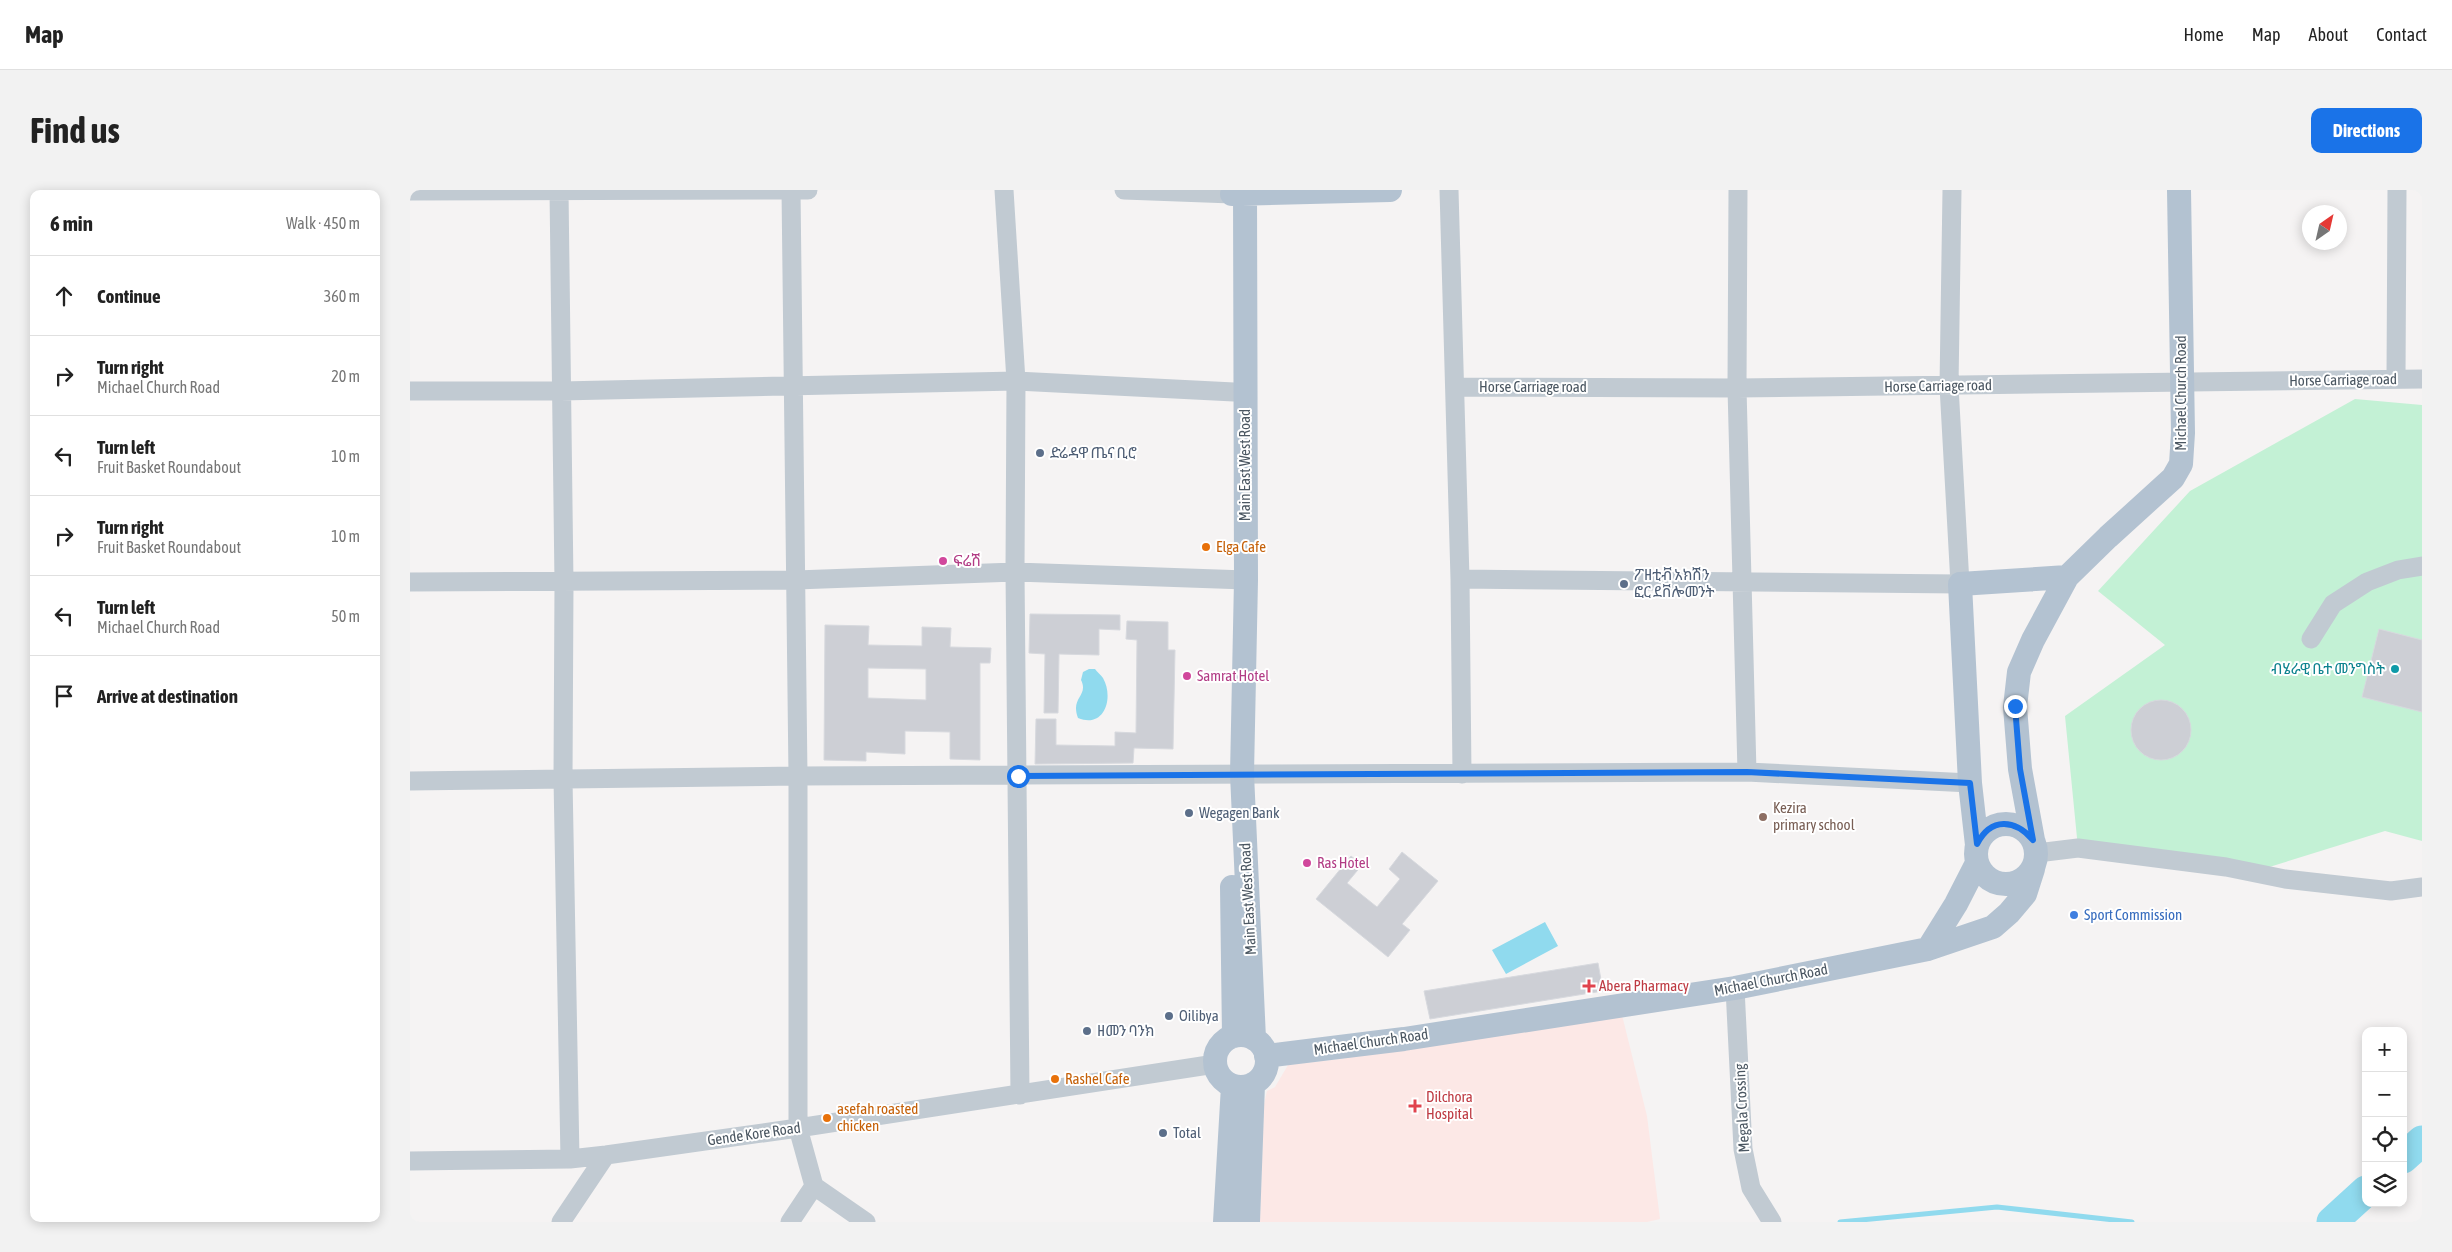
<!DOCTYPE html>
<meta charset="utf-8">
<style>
body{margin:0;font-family:"Asap Condensed","Noto Sans Ethiopic",sans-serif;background:#f2f2f2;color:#222}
.controls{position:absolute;right:15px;bottom:15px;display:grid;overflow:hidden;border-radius:10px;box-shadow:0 2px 12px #0003}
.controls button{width:45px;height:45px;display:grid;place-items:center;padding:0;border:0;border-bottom:1px solid #e0e0e0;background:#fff;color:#222;font:25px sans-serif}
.compass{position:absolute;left:1892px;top:15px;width:45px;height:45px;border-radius:50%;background:#fff;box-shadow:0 2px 12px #0003;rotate:34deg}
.stop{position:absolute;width:15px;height:15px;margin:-11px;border:4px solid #1a73e8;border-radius:50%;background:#fff}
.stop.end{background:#1a73e8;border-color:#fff;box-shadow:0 1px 5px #0008}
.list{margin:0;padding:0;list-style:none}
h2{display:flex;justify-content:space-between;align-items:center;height:65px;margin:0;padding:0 20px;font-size:21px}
h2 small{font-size:16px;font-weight:400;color:#767676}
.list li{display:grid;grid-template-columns:32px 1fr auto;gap:15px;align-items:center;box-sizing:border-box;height:80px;padding:0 20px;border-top:1px solid #e0e0e0}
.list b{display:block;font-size:19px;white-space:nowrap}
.list p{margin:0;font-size:16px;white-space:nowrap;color:#767676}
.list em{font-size:16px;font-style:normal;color:#767676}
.icon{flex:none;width:28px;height:28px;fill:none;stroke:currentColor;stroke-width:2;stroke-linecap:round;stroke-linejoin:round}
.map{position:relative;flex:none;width:2012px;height:1032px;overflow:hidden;border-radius:10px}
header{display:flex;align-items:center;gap:30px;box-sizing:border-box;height:70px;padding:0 25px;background:#fff;border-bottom:1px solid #e0e0e0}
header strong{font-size:24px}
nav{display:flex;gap:28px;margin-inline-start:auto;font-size:18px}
.intro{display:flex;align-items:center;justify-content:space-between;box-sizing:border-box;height:120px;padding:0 30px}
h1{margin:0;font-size:35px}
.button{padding:12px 22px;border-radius:10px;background:#1a73e8;color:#fff;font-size:18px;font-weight:700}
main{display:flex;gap:30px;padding:0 30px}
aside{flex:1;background:#fff;border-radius:10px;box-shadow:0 2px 12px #0003}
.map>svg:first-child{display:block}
</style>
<header>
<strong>Map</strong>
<nav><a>Home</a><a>Map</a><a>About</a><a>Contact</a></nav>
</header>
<div class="intro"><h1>Find us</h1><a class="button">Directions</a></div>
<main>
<aside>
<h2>6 min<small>Walk · 450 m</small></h2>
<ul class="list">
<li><svg class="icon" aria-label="ahead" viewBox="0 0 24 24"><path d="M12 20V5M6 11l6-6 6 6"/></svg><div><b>Continue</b></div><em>360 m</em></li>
<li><svg class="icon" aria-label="right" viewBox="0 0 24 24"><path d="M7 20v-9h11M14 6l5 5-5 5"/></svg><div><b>Turn right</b><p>Michael Church Road</p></div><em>20 m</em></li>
<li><svg class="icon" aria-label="left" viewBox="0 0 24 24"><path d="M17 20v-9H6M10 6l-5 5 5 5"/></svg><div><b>Turn left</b><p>Fruit Basket Roundabout</p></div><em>10 m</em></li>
<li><svg class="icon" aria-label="right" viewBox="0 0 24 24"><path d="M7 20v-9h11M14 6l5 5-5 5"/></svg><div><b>Turn right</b><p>Fruit Basket Roundabout</p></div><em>10 m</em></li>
<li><svg class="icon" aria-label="left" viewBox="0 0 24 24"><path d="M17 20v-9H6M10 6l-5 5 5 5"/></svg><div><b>Turn left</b><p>Michael Church Road</p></div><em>50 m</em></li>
<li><svg class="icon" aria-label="arrive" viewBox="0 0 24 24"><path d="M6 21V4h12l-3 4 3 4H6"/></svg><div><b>Arrive at destination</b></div></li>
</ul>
</aside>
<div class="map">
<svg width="2012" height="1032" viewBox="0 0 2012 1032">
<rect width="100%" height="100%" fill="#f5f3f3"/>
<path fill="#fce8e6" d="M1212,825L1237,926L1250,1029L1237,1032H850L854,914L857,901L865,897L878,875L930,869L1033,850Z"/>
<path fill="#c3f1d5" d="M1945,209L2012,215V651L1975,641L1840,683L1668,658L1655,526L1755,455L1688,401L1780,301Z"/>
<path fill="#90daee" d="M679,479H685C687,482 691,485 693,488C704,507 695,539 668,528C660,507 679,506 671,490L673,482Z
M1135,732L1148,756L1096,784L1082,760Z"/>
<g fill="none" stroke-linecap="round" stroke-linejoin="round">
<path stroke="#90daee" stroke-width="5" d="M1430,1032L1587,1017L1722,1032"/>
<path stroke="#90daee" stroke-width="31" d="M1993,968L2012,951
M1922,1032L1956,1001"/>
</g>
<path fill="#cdcfd5" stroke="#d7d9de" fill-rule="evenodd" d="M620,424L710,425V440L689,439V465L649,464L648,523H634L635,464L619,463Z
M717,431L758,432V460H765L763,559L724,558L723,573L625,574L626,529H646V555L705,556V542L726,543L727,450L716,449Z
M415,435L459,436L458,455L512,456V437L541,438L540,457L581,458L580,473H570V570L540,569V542L495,541V564L456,562V571L414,570ZM458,478L516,479V510L458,508Z
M1969,439L2012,450V522L1952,507Z
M1721 540a30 30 0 1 1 60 0a30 30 0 1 1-60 0Z
M992,662L1028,691L992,734L1000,740L978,767L906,709L941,666L952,675L937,693L967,717L990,689L979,679Z
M1188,773L1193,801L1020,829L1014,801Z"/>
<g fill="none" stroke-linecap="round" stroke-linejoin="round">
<path stroke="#c1cad2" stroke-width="19" d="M149,0L154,393L153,589L160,969
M594,0L606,191L605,382L610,905
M714,0L822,4
M1039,0L1050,389
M0,1L398,0
M1986,189L1987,0
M1045,197L1327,198L2012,189
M0,201H151L606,191L824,202
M0,392L386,390L605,382L836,390
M1901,449L1923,414L1957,392L1988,380L2012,376
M1337,582L1560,593
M1052,584L1050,389L1550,394L1539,196L1542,0
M0,591L388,586L1337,582L1327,198L1328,0
M1627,663L1668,658L1816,677L1875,689L1981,701L2012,697
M1325,798L1333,959L1341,998L1362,1032
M0,971L160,969L196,965L388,938L805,874
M404,996L456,1032
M151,1032L196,965
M380,1032L404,996L388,938V586L381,0"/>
<path stroke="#b3c2d1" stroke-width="24" d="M835,0L836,390L832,584L844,849
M822,4L980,0
M1566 664a30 30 0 1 1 60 0a30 30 0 1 1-60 0Z
M1623,650L1610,579L1605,517L1609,482L1623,450L1657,387L1698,347L1763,288L1771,274L1773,243L1769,0
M1567,655L1560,593L1550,394L1657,387
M822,697L824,846
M1518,759L1546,714L1567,673
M805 871a26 26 0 1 1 52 0a26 26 0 1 1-52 0Z
M856,866L994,849L1325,798L1518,759L1583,737L1599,723L1615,704L1623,679
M815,1032L823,896
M838,1032L843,894"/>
</g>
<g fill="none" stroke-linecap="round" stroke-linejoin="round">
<path stroke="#1a73e8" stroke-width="6" d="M608,586L1337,582L1560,593L1567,654C1581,627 1605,629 1623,650L1610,579L1605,516"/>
</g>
<g fill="#5c6f8a" stroke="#fff" stroke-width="2">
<circle cx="630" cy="263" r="5"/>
<circle cx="1214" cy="394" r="5"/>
<circle cx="779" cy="623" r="5"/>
<circle cx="759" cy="826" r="5"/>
<circle cx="677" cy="841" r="5"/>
<circle cx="753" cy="943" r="5"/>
</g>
<g fill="#e8710a" stroke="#fff" stroke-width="2">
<circle cx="796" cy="357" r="5"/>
<circle cx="645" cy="889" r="5"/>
<circle cx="417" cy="928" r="5"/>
</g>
<g fill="#d1479c" stroke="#fff" stroke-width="2">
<circle cx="533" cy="371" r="5"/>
<circle cx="777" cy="486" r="5"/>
<circle cx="897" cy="673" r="5"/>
</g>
<circle fill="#0f9aa8" stroke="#fff" stroke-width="2" cx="1985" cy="479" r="5"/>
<circle fill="#8d6e63" stroke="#fff" stroke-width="2" cx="1353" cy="627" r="5"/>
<circle fill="#3f7fe0" stroke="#fff" stroke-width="2" cx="1664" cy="725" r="5"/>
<g fill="#e0444e" stroke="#fff" stroke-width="2">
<path d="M1176.5 788.5h5v5h5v5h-5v5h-5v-5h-5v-5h5z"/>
<path d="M1002.5 908.5h5v5h5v5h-5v5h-5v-5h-5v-5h5z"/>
</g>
<g text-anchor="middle" stroke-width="4" stroke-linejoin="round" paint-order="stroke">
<g font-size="15" fill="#4a5661" stroke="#fff">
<text transform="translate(1933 190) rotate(-1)" y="5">Horse Carriage road</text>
<text transform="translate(1528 196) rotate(-1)" y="5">Horse Carriage road</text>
<text x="1123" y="202">Horse Carriage road</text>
<text transform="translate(1771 203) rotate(-90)" y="5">Michael Church Road</text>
<text transform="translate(835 275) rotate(-90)" y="5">Main East West Road</text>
<text transform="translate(838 709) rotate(-93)" y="5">Main East West Road</text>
<text transform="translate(1361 790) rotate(-11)" y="5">Michael Church Road</text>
<text transform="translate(961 852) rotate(-8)" y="5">Michael Church Road</text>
<text transform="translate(1332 918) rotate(-93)" y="5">Megala Crossing</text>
<text transform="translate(344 944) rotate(-8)" y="5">Gende Kore Road</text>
</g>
<g font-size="15" fill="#4e5e75" stroke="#fff" text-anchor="start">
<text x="640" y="268">ድሬዳዋ ጤና ቢሮ</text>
<text x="1224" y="390">ፖዘቲቭ አክሽን<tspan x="1224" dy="17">ፎር ደቨሎመንት</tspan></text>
<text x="789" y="628">Wegagen Bank</text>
<text x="769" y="831">Oilibya</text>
<text x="687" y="846">ዘመን ባንክ</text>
<text x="763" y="948">Total</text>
</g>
<g font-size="15" fill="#c56008" stroke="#fff" text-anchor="start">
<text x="806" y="362">Elga Cafe</text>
<text x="655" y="894">Rashel Cafe</text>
<text x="427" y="924">asefah roasted<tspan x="427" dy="17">chicken</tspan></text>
</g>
<g font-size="15" fill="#b23c85" stroke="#fff" text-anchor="start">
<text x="543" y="376">ፍሬሽ</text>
<text x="787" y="491">Samrat Hotel</text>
<text x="907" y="678">Ras Hotel</text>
</g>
<g font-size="15" fill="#0d838f" stroke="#fff" text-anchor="end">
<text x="1975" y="484">ብሄራዊ ቤተ መንግስት</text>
</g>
<g font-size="15" fill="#785e54" stroke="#fff" text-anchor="start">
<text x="1363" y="623">Kezira<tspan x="1363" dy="17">primary school</tspan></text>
</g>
<g font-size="15" fill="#366cbe" stroke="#fff" text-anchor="start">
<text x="1674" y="730">Sport Commission</text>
</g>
<g font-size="15" fill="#be3a42" stroke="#fff" text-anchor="start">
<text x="1189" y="801">Abera Pharmacy</text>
<text x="1016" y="912">Dilchora<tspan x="1016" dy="17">Hospital</tspan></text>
</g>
</g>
</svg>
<div class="controls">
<button>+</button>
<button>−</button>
<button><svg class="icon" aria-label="locate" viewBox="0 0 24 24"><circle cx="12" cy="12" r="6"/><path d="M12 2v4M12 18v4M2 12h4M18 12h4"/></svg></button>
<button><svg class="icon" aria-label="layers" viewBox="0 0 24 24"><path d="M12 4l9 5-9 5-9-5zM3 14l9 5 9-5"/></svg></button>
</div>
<svg class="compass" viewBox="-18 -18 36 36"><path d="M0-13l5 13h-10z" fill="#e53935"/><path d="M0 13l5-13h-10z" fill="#767676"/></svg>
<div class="stop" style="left:608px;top:586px"></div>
<div class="stop end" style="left:1605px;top:516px"></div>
</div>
</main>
